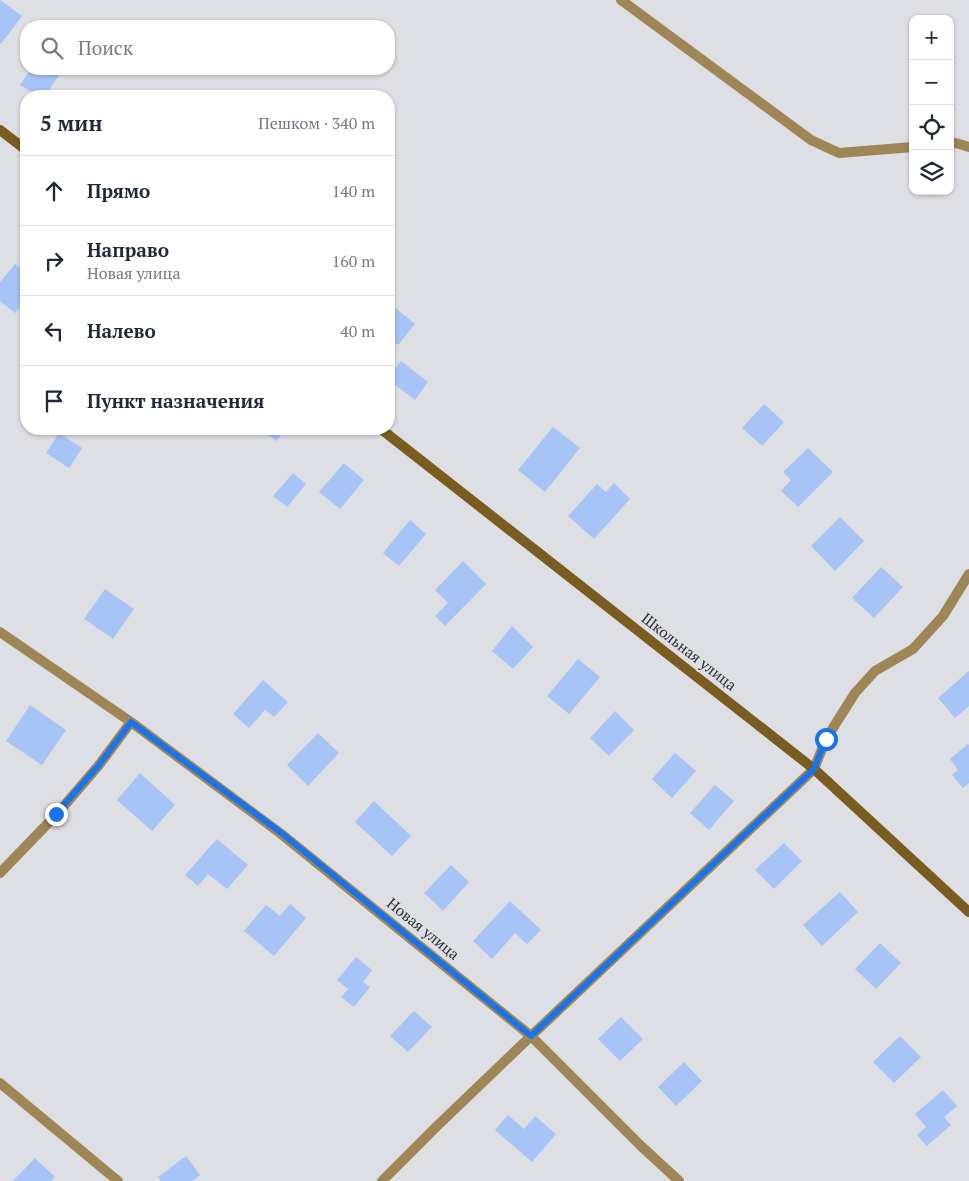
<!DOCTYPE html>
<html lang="ru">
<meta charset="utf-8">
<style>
body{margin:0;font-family:"PT Serif",serif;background:#f6f6f7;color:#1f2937}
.controls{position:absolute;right:15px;top:15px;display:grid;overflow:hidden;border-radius:10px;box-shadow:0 1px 4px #0004}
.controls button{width:45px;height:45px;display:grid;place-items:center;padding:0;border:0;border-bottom:1px solid #e0e1e3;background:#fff;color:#1f2937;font:25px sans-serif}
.stop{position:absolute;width:15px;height:15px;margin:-11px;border:4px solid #1a73e8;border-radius:50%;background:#fff}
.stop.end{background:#1a73e8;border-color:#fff;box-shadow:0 1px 5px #0008}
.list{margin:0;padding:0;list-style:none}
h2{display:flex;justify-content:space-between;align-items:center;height:65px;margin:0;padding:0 20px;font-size:21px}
h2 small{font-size:16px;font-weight:400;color:#747a83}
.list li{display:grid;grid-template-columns:32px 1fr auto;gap:15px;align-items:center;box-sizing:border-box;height:70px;padding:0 20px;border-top:1px solid #e0e1e3}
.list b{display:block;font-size:19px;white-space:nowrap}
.list p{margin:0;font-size:16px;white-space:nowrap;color:#747a83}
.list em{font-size:16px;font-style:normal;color:#747a83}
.icon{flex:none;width:28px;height:28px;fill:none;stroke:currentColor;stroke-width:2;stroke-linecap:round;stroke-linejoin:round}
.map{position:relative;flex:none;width:969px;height:1181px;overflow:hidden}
.search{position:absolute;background:#fff;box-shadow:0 1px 4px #0004;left:20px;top:20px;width:375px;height:55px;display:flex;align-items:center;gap:12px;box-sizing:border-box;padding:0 18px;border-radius:20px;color:#747a83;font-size:19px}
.panel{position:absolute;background:#fff;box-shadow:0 1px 4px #0004;left:20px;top:90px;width:375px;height:345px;border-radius:20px}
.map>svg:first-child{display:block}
</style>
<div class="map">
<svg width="969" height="1181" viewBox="0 0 969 1181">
<rect width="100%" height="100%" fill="#dddfe4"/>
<path fill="#a7c4f6" d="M0,0L22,16L1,44L0,43Z
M31,69H63L45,96H38L20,85Z
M15,264L26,273V300L15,313L0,301V282Z
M389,303L415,324L398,345L389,338Z
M401,361L428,382L415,400L389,380V378Z
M764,404L784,422L762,446L742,428Z
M553,427L580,448L545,492L518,470Z
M260,429H286L276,441Z
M59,433L82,448L69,468L46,453Z
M808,448L833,472L798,507L781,491L791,480L783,472Z
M344,463L364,480L340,509L319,492Z
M293,473L306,484L287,507L273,496Z
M614,483L630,499L594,539L568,516L597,484L606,492Z
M840,517L864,541L835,571L811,546Z
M410,520L426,534L399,566L383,553Z
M463,561L486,584L445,626L435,616L448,603L435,590Z
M881,567L903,587L874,618L852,598Z
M105,589L134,609L113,639L84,619Z
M512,626L533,647L513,669L492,651Z
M578,659L600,677L569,714L547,696Z
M969,671V706L955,718L938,698Z
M263,680L288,702L274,717L265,710L249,728L233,714Z
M30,705L66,730L42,765L6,741Z
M615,711L634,730L609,756L590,738Z
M318,733L339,753L308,786L287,765Z
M968,744L969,745V783L963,788L952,775L958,770L950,759Z
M675,753L696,771L672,798L652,779Z
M140,773L175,805L152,831L117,800Z
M715,785L734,801L709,830L690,813Z
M374,801L411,836L392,856L355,822Z
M217,839L248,865L227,889L208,874L198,886L185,875Z
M784,843L802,861L774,889L755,870Z
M451,865L469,882L443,911L424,893Z
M840,892L858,912L822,946L803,925Z
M510,901L541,930L527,944L515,933L492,959L473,941Z
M290,904L306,918L274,956L244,931L266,905L280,916Z
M880,943L901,963L876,989L855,969Z
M356,957L372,970L363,982L370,987L354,1007L341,997L348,989L337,980Z
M414,1011L432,1027L408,1052L390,1036Z
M621,1017L643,1039L620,1061L598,1039Z
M900,1036L921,1057L894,1083L873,1062Z
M684,1062L702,1081L676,1106L658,1087Z
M943,1090L957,1106L944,1117L951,1125L927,1146L917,1135L926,1127L915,1114Z
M508,1115L524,1129L535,1116L556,1134L532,1162L495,1130Z
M186,1156L200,1175L192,1181H161L158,1177Z
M35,1158L55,1177L51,1181H13Z"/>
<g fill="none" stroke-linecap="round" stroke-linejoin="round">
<path stroke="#9f8657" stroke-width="10" d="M621,0L811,140L839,153L913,147
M950,144L956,143L969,147
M814,769L826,739L855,693L875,671L913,649L943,616L969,574
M0,1083L118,1181"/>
<path stroke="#9f8657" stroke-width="10" d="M0,632L131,722L280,833L531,1036L641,1146L679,1181
M0,873L57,814L99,765L131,722
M382,1181L435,1128L531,1036L814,769"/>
<path stroke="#795c20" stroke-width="10" d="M0,130L26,150
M381,429L814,769L969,912"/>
</g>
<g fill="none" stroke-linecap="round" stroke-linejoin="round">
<path stroke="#1a73e8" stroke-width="6" d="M56,814L99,765L131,722L280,832L531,1036L814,769L826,739"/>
</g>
<g text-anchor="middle" stroke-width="4" stroke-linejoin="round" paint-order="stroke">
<g font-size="15" fill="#2b2c2d" stroke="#dddfe4">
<text transform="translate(689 652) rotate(38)" y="5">Школьная улица</text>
<text transform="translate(423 929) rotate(39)" y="5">Новая улица</text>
</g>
</g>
</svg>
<div class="controls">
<button>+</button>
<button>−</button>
<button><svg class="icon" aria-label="locate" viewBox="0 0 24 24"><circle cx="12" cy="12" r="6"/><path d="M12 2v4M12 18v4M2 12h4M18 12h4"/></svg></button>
<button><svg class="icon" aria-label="layers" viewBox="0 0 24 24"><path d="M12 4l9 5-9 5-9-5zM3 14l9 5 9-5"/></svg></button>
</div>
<div class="stop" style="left:826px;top:739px"></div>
<div class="stop end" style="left:56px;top:814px"></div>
<div class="search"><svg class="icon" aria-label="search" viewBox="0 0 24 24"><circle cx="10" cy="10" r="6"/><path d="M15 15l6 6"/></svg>Поиск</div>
<section class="panel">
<h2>5 мин<small>Пешком · 340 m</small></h2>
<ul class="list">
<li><svg class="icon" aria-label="ahead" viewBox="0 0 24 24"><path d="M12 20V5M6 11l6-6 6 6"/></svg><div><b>Прямо</b></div><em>140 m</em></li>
<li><svg class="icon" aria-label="right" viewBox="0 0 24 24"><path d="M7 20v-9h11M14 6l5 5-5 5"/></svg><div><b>Направо</b><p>Новая улица</p></div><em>160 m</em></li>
<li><svg class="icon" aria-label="left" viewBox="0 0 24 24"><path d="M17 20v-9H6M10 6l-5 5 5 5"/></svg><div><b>Налево</b></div><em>40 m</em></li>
<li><svg class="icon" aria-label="arrive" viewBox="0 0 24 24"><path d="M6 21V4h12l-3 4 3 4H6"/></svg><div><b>Пункт назначения</b></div></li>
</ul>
</section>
</div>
